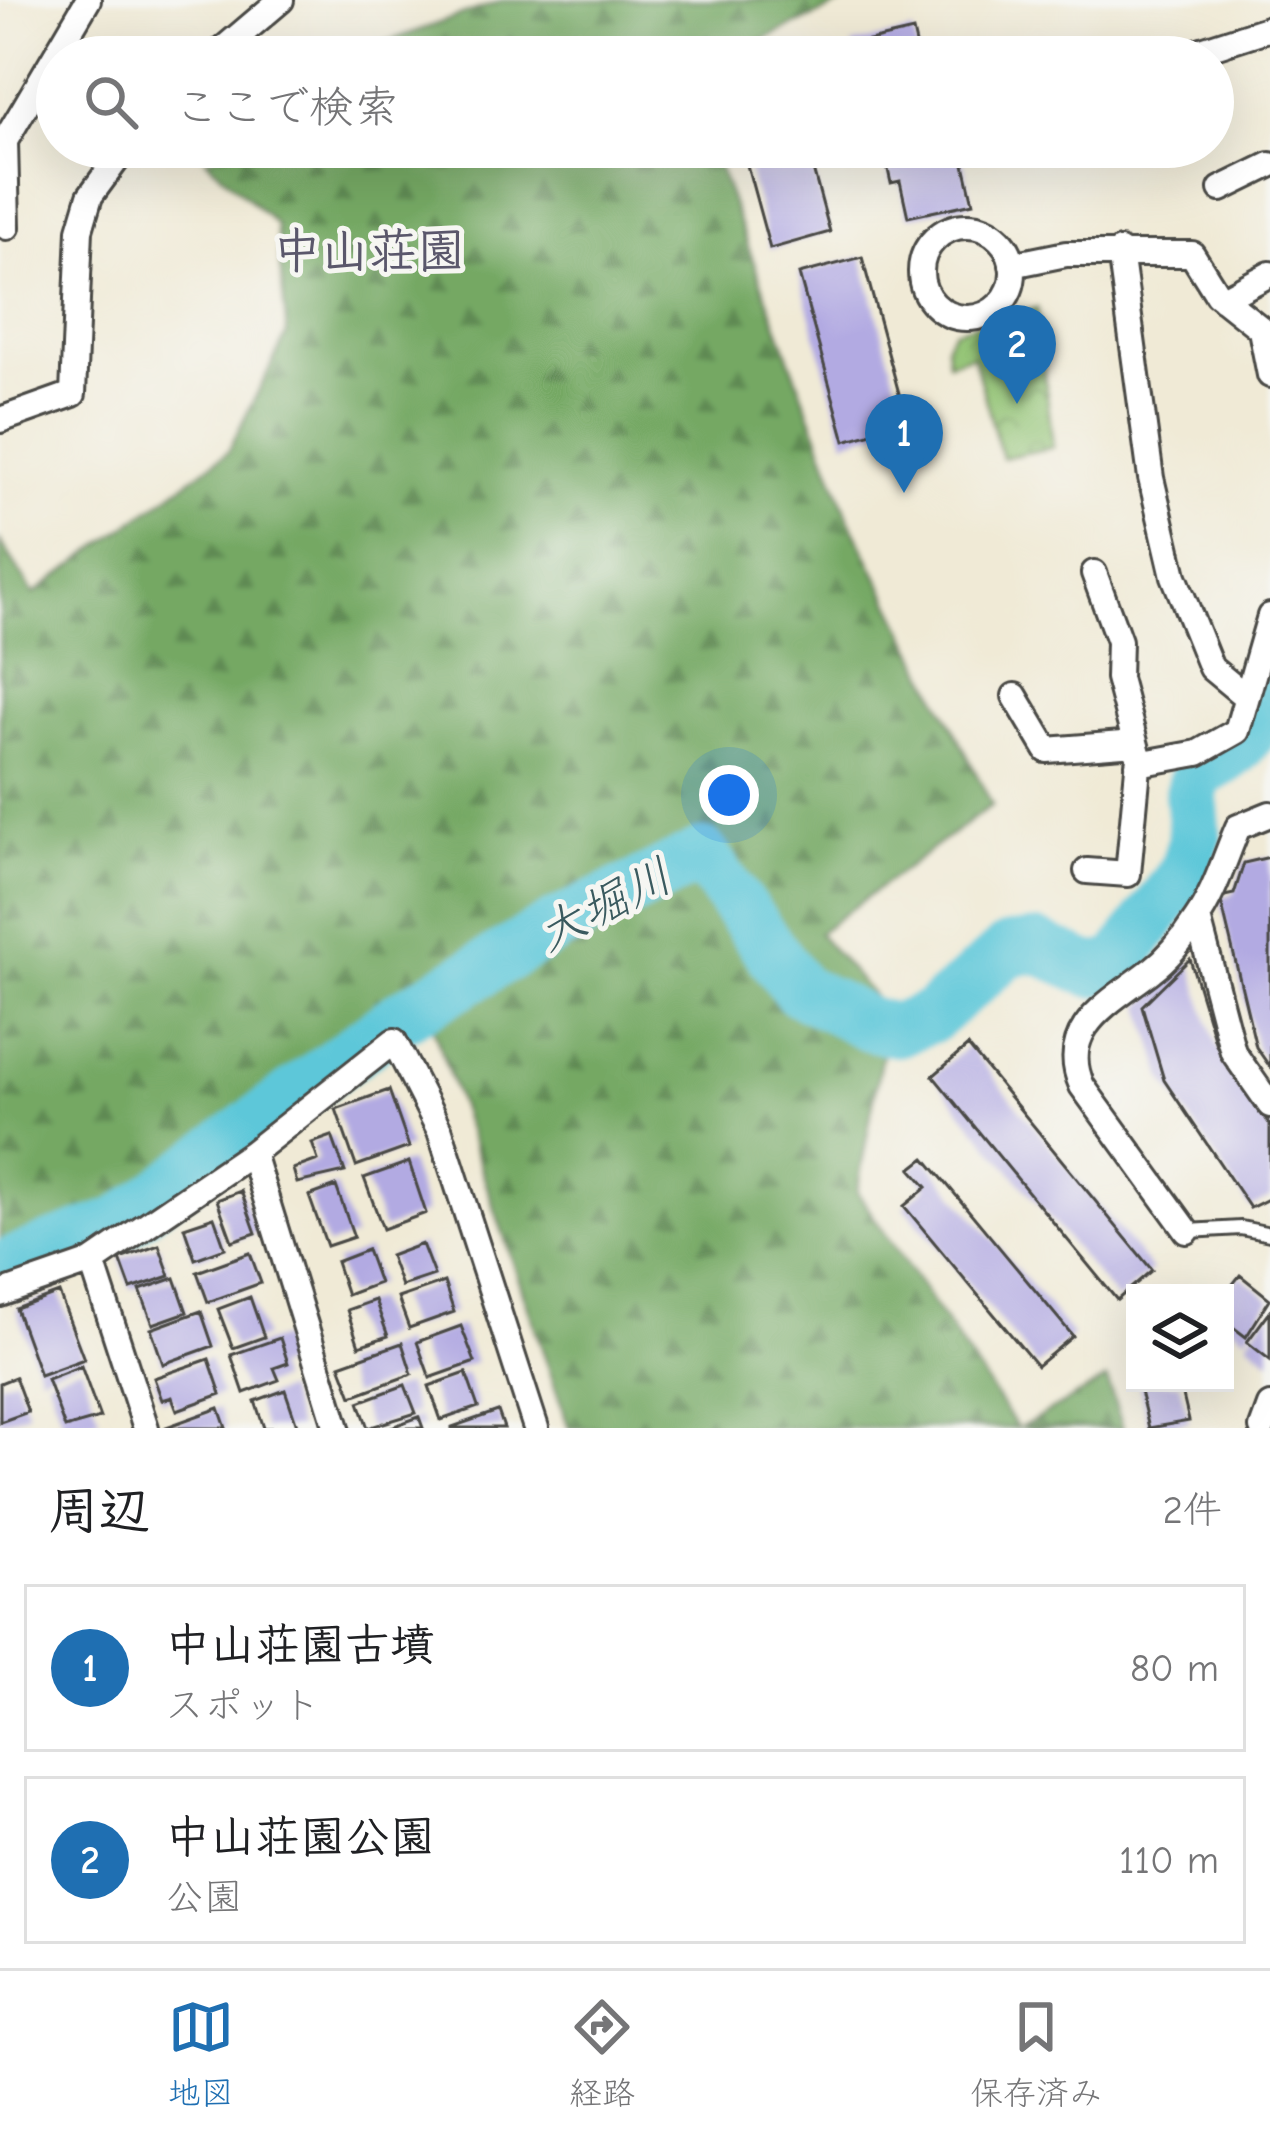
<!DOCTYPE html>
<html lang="ja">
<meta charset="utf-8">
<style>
body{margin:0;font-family:"Comic Neue","Klee One",sans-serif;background:#f2f2f2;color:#202124}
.controls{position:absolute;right:36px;bottom:36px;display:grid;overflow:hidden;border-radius:0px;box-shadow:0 12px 48px #0002}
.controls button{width:108px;height:108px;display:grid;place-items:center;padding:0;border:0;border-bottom:3px solid #e0e0e0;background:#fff;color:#202124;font:60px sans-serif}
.you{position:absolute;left:729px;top:795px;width:42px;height:42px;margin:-30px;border:9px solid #fff;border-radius:50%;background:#1a73e8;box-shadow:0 0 0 18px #1a73e833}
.badge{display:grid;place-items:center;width:78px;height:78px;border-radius:50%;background:#1f6fb2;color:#fff;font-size:39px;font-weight:700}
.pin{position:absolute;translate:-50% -99px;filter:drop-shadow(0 3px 6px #0008)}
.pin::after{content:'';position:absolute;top:63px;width:42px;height:36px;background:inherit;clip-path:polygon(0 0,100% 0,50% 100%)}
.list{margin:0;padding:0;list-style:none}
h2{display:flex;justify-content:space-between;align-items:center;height:156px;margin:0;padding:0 48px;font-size:51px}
h2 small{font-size:39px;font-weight:400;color:#757577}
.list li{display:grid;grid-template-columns:78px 1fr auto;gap:36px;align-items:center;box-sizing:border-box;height:168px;margin:0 24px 24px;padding:0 24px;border:3px solid #e0e0e0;border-radius:0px}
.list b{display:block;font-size:45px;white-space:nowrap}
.list p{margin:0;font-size:39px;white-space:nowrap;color:#757577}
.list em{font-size:39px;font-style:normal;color:#757577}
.icon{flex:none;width:66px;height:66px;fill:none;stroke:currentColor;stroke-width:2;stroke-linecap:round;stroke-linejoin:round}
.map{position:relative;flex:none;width:1270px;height:1428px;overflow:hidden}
.search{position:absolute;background:#fff;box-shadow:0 12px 48px #0002;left:36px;right:36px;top:36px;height:132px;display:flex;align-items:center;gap:30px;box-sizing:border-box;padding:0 42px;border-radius:66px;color:#757577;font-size:45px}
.sheet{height:540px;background:#fff}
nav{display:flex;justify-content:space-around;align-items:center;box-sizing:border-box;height:168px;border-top:3px solid #e0e0e0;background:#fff;font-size:33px;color:#757577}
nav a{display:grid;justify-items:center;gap:6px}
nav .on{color:#1f6fb2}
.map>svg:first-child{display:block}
</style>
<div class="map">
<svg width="1270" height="1428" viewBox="0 0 1270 1428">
<defs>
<pattern id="forest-firs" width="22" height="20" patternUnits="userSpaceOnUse" patternTransform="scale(3)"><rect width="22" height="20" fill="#74a864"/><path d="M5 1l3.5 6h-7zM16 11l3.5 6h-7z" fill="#5f8953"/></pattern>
<pattern id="park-crowns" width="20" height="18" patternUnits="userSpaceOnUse" patternTransform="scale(3)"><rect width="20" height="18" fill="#91c272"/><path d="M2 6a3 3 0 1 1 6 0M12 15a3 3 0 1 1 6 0" fill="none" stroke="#779e5e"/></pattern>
</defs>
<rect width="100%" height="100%" fill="#f6f6f2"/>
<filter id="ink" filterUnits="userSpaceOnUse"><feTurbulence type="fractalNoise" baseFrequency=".00833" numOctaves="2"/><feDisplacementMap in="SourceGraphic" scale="24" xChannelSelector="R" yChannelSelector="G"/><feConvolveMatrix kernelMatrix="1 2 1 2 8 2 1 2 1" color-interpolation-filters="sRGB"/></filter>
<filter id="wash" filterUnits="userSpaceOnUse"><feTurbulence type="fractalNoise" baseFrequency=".004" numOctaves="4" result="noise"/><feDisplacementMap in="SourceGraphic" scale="48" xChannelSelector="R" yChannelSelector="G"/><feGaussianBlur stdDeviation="2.7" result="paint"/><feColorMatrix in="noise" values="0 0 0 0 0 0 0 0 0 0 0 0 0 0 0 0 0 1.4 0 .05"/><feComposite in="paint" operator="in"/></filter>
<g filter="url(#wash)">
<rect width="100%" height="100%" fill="#f0ead6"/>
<path fill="url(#forest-firs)" stroke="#506a48" stroke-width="3" d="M504,0H851L724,57H362L364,50Z
M247,147H711L849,519L992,805L818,933L889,1014L857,1192L1017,1428H569L426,1006L80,1219L0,1254V541L34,594L228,452L287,334L276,225L206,159Z
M1107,1379L1123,1428H1020Z"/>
<path fill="url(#park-crowns)" stroke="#5e764e" stroke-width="3" d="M1037,308L1053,447L1002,458L973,355L948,362L946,345L954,330Z"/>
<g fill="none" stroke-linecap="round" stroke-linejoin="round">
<path stroke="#5dc7d9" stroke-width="54" d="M0,1268L123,1222L397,1019L558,925L702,855L798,989L869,1024L897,1030L932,1016L1009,950L1038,947L1093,971L1119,963L1185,872L1195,838L1191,794L1197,773C1262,742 1253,721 1270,656"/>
</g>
<g id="blocks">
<path fill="#b2aae2" d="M913,31L919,57H854L852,45Z
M742,147H807L830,232L770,249Z
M883,147H960L973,203L908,217L900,181L891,183Z
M862,257L907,423L845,441L799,274Z
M1270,857V1067L1256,1047L1220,897L1234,894L1244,863Z
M1190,959L1216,1045L1270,1125V1198L1250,1208L1164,1080L1142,1006Z
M968,1046L1152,1270L1117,1300L933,1076Z
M389,1090L409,1147L356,1166L336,1109Z
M332,1136L345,1172L297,1183L293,1169L318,1160L312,1143Z
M925,1158L1073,1336L1037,1366L904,1206L927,1187L911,1169Z
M409,1162L426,1213L383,1229L364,1178Z
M336,1186L354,1237L327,1246L309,1196Z
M241,1191L256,1233L232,1241L217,1200Z
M214,1217L225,1248L195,1259L184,1227Z
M422,1244L434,1275L401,1286L390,1256Z
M159,1245L170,1276L131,1289L120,1259Z
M367,1250L379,1283L347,1295L336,1262Z
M250,1253L261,1283L208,1302L197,1272Z
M1240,1275L1270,1299L1246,1337L1225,1321V1294Z
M175,1278L187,1312L153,1324L140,1290Z
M444,1282L454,1312L409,1328L398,1298Z
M59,1293L84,1359L40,1375L16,1309Z
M250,1297L264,1337L233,1348L218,1309Z
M375,1300L388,1336L359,1346L347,1310Z
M201,1311L213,1346L163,1364L151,1329Z
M1270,1311V1360L1247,1342Z
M461,1326L475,1362L430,1378L417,1342Z
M280,1338L288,1363L274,1368L279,1380L244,1393L231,1355Z
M402,1343L412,1374L352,1396L340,1365Z
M209,1359L221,1394L177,1410L172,1397L162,1400L154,1378Z
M81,1366L100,1418L65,1428L47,1379Z
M466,1373L478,1407L441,1420L429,1386Z
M15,1377L28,1412L0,1422V1383Z
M1138,1383H1180L1189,1421L1149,1428Z
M405,1385L416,1413L368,1428L359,1402Z
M285,1390L298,1428H264L255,1401Z
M219,1408L226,1428H166V1427Z
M498,1411L504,1428H452V1427Z
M419,1417L423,1428H391V1427Z"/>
</g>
</g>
<g filter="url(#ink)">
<use href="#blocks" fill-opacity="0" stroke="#494845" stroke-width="3"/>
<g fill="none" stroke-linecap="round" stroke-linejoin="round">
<g stroke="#494845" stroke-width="18">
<path id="lane" d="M1188,1231L1241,1228L1270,1234"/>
</g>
<g stroke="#494845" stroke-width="30">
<path id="street" d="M214,57L281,0
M1180,57L1270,28
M1221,189L1270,165
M921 272a46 46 0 1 1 92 0a46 46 0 1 1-92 0Z
M7,227L5,141L88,0
M1120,251L1151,478L1174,576L1211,668L1246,697
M1012,265L1066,254H1192L1217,294L1270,336
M1223,299L1270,274
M1261,330L1270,375
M0,420L73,394L80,230L90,196L126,147
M1015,696L1047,750L1135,743
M1138,764L1198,753L1237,731L1270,616
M1087,871L1128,874L1139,757L1118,678L1119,641L1094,573
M1198,918L1233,1052L1270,1105
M1187,1231L1082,1086C1056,1027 1113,1001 1152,970C1168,958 1184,938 1195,921C1214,895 1225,857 1238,827L1270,814
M92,1262L252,1153
M0,1294L92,1262L146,1428
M337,1428L252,1153L394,1041L440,1131L536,1428
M1262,1428L1270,1406"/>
</g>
<use href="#lane" stroke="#fff" stroke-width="12"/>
<use href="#street" stroke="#fff" stroke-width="24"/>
</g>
</g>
<g text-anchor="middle" stroke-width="10" stroke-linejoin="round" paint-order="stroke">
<g font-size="48" font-weight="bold" fill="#5a576b" stroke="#f6f6f2">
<text x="369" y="267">中山荘園</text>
</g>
<g font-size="48" font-style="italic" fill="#3a5a5f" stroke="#f6f6f2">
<text transform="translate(604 904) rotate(-27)" y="17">大堀川</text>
</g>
</g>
</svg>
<div class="controls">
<button><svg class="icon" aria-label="layers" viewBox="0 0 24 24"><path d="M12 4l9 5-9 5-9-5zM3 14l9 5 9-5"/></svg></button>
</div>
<div class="you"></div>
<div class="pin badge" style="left:904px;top:493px">1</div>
<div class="pin badge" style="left:1017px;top:404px">2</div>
<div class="search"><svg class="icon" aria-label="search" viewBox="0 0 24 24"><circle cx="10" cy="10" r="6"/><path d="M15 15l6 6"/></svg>ここで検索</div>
</div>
<section class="sheet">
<h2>周辺<small>2件</small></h2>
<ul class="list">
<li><span class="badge">1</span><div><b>中山荘園古墳</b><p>スポット</p></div><em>80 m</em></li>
<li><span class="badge">2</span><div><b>中山荘園公園</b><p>公園</p></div><em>110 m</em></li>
</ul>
</section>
<nav>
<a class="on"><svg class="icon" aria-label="map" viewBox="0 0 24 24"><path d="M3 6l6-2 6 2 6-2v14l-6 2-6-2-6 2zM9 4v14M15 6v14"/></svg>地図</a>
<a><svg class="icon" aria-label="directions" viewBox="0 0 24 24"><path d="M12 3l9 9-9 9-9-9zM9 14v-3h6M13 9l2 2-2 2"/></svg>経路</a>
<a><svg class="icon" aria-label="saved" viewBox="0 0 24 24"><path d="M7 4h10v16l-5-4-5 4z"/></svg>保存済み</a>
</nav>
